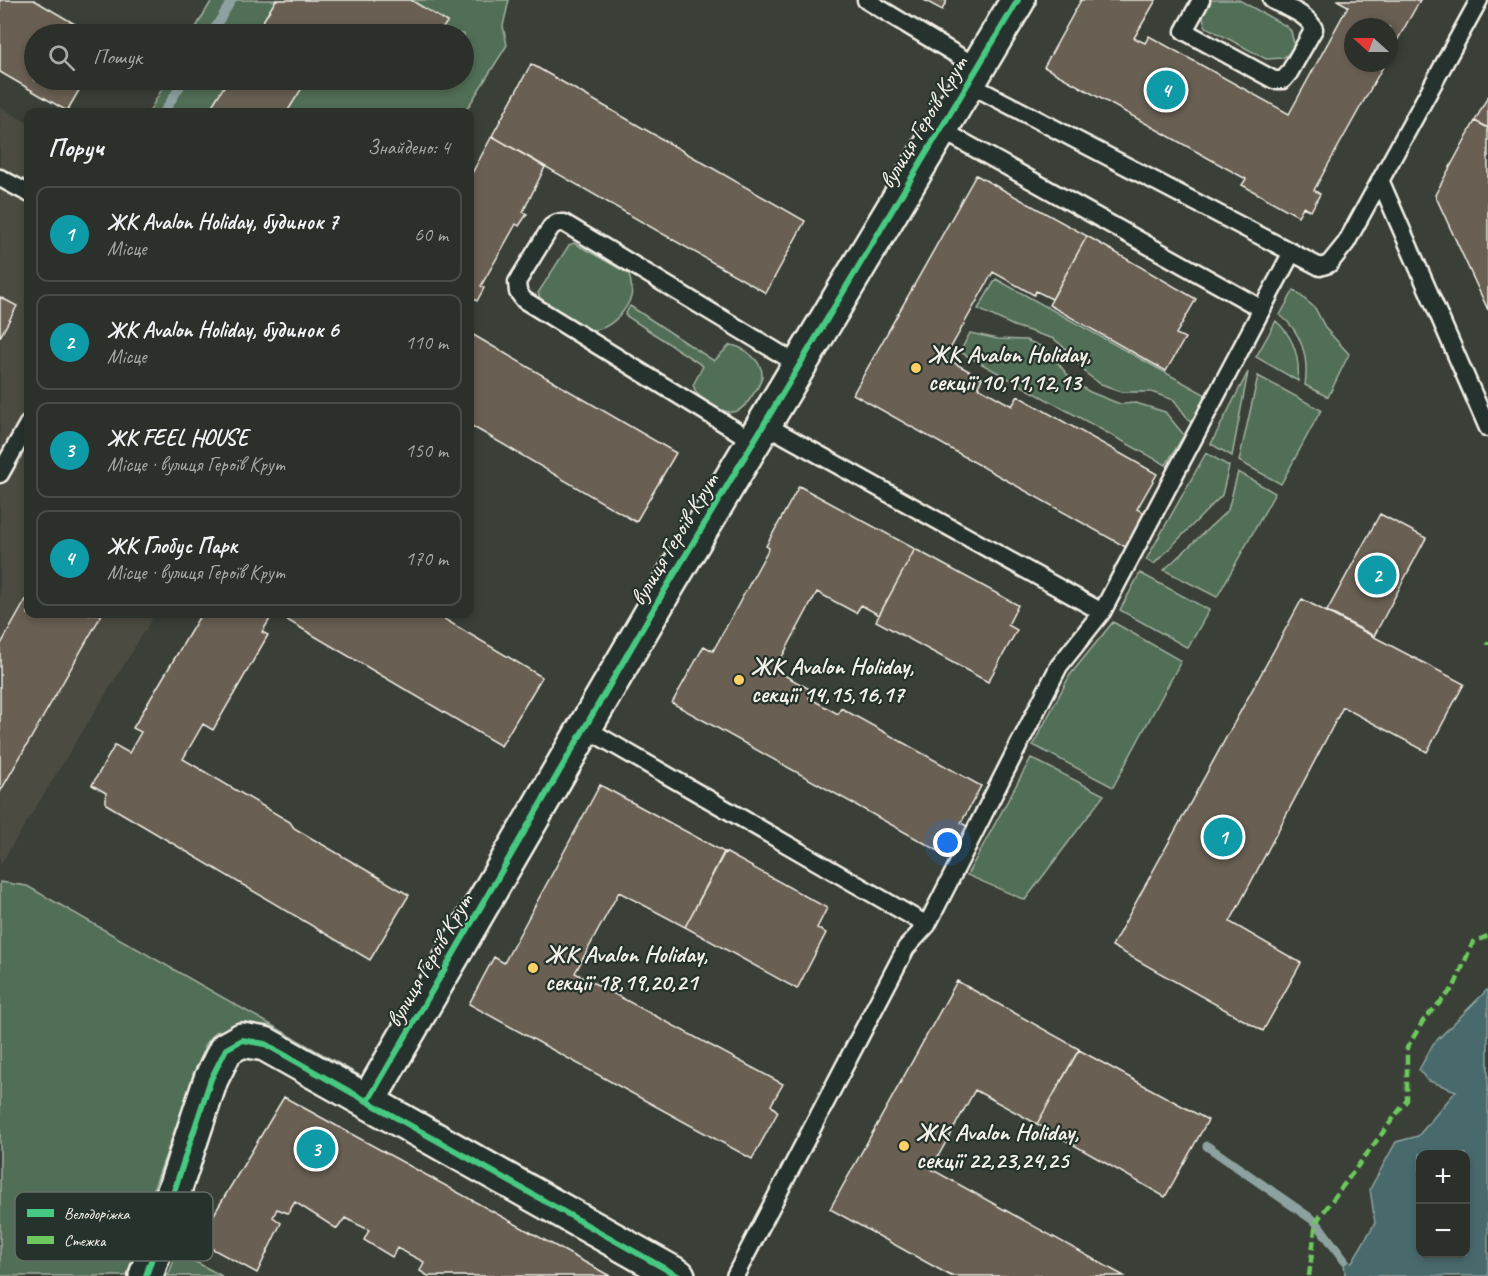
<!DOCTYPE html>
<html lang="uk">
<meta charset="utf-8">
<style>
body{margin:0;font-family:Caveat,sans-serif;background:#343832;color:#f1f3f6}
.controls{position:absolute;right:18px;bottom:18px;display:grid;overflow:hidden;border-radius:12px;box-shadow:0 3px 9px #0003}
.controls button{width:54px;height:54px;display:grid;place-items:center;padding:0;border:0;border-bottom:2px solid #484b47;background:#2c302a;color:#f1f3f6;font:30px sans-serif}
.compass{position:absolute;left:1344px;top:18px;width:54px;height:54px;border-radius:50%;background:#2c302a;box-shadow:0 3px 9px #0003;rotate:291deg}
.you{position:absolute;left:948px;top:843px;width:21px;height:21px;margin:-15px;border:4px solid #fff;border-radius:50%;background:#1a73e8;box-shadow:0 0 0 9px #1a73e833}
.badge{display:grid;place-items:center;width:39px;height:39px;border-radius:50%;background:#ffd166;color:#fff;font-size:20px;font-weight:700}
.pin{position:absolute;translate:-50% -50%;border:3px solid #fff;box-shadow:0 2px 6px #0006}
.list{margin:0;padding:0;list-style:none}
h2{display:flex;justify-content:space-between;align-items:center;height:78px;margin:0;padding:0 24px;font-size:26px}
h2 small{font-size:20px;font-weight:400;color:#a6a9a8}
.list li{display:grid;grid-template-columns:39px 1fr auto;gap:18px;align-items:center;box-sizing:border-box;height:96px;margin:0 12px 12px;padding:0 12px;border:2px solid #484b47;border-radius:12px}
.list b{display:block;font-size:22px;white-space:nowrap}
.list p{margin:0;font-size:20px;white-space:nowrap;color:#a6a9a8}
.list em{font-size:20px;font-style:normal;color:#a6a9a8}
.icon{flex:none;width:33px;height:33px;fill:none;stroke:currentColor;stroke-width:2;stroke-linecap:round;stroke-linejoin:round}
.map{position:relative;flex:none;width:1488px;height:1276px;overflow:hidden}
.search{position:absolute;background:#2c302a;box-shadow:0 3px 9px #0003;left:24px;top:24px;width:450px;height:66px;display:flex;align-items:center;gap:15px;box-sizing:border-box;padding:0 21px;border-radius:33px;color:#a6a9a8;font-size:22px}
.panel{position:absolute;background:#2c302a;box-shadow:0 3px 9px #0003;left:24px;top:108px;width:450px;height:510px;border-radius:12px}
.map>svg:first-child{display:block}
</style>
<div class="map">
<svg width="1488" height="1276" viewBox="0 0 1488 1276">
<rect width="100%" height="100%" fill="#3a4038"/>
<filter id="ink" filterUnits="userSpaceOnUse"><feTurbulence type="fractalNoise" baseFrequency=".0167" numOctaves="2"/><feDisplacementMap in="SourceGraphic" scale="12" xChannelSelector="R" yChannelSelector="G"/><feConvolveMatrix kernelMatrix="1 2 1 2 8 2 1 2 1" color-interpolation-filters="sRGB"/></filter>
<g filter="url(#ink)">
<path fill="#4b4c43" d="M0,107L28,123V614H155L0,865Z"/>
<path fill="#516e57" stroke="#a2b0a0" stroke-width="1.5" d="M212,0H509L503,26L507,45L465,112H149L167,80H464V34H192Z
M1207,0H1239L1286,26L1291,31L1294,44L1289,53L1283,58L1266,59L1206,27C1201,17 1203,10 1207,0Z
M574,243L629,274C631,282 633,289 631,297C625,313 606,334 588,329C574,324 559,312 546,305L541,300L538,293L569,245Z
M996,279L1206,395L1191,423L1174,400L1151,392H1122L1099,383L1087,374L1066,349L1054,339L1014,326L978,309Z
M1294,290L1315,308L1326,329L1349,354L1328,397L1305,385C1309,358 1302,332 1280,315Z
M630,306L714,361L730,345C743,346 763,361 762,376C761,381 757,389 754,393C742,413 732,418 712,405C703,399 696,396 693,385L703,366L625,315Z
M1276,321C1294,337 1300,357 1298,381L1256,357Z
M970,333L998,339L1026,340L1040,346L1051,354L1073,382L1090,392L1120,404L1136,403L1165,412L1184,435L1166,465L960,352Z
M1248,372L1232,456L1211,444Z
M1258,376L1321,410L1281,484L1239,461Z
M1206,453L1229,466L1222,495L1154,564L1146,560Z
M1238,472L1275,493L1217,597L1164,570L1228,510Z
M1140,573L1209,610L1188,648L1120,610Z
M1113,622L1181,661L1113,787L1033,745L1070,675Z
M1031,758L1104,795L1025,900L967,875Z
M0,882L27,886L368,1080L363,1090L237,1027L216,1032L206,1044L147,1207V1218L127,1276H0Z
M177,1252L222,1276H168Z"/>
<path fill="#486b6d" stroke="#8da19e" stroke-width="1.5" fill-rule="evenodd" d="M1488,989V1276H1345L1344,1260L1352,1262L1375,1223L1370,1189L1396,1142L1418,1136L1456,1091L1427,1080L1419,1070L1433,1044ZM1420,1154H1466V1254H1420Z"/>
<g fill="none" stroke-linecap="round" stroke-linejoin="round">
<path stroke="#8da19e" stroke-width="9" d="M211,34L232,0
M164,112L184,80
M1207,1146L1316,1222L1344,1260"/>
</g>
<path fill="#695f53" stroke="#f4f1e8" stroke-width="1.5" d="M0,0H34L92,34H34V80H85L67,111L0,72Z
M276,0H411L447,22L439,34H255Z
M924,0H947L942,10Z
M1081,0H1156L1134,38L1145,43L1149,36L1289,114L1348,6L1337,0H1420L1389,55V27H1353V63H1385L1314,190L1320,194L1311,211L1303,207L1298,216L1242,185L1246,179L1044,67Z
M531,64L805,221L766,293L492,136Z
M228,80H307L287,112H208Z
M1488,96V128L1475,121Z
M1475,121L1488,128V310L1435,195Z
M492,136L545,167L523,212L527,214L519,226L516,224L481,286L484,288L477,301L474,299L470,306V177Z
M976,175L1087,236L1052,299L1036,291L1034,295L993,272L945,358L982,378L978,387L1012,406L1018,396L1157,474L1137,509L1148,515L1129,549L853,394Z
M1087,236L1196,299L1176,334L1185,338L1166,371L1049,305Z
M0,297L17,306L0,337Z
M470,333L676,453L636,522L470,425Z
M799,486L915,549L879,615L861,605L856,613L817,592L775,670L813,691L809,698L838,714L841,708L981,786L961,823L970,828L953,859L672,703L704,646L713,651L769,548L766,546Z
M1380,514L1426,538L1374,636L1327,611Z
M915,549L1018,605L1008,625L1017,630L988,682L876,621Z
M28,596V614H102L0,792V646Z
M1302,599L1464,684L1427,752L1343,707L1230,922L1301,963L1263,1031L1112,946Z
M201,614H273L262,632L268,635L213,730L203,724L183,759L290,822L294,828L409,895L370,960L106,804V793L92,785L115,745L129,753L141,732L133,728Z
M277,614H436L542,677L501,746Z
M600,785L724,852L685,927L619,892L575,973L783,1084L771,1105L778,1112L752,1159L469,1004L494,957L504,963Z
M725,852L827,908L817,928L826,933L797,989L685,927Z
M957,981L1079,1049L1037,1124L975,1090L931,1169L1124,1276H951L830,1209Z
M1079,1050L1208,1120L1165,1197L1037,1124Z
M284,1097L610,1276H428L420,1271L424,1262L397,1248L392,1257L364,1240L369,1230L345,1218L337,1229L295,1202L288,1213L277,1209L273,1217L281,1223L257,1273L198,1241Z"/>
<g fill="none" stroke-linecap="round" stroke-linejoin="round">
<g stroke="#f4f1e8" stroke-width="21">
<path id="service" d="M866,0L977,67
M1201,0L1184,31L1274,80H1283L1289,73L1314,29C1308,14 1285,7 1272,0
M967,83L1320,267L1329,264L1346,243L1479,0
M940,129L1262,309
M0,178L28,193
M1380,180L1488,428
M764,424L1102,612
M753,441L524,300L518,292L517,282L551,227L557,223H564L799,365
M0,474L28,424
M585,728L927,925
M735,1276L906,948L927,925L1059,666L1102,612L1292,252"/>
</g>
<g stroke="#f4f1e8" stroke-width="38">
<path id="minor" d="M368,1101L663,593L1018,0
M146,1276L211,1079L226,1049L242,1040L265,1044L678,1276"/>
</g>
<use href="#service" stroke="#26332d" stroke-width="16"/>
<use href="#minor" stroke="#26332d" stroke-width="33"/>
<path stroke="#6dc95d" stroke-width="4.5" stroke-dasharray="9 4.5" stroke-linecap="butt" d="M1488,642V645
M1309,1276L1316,1222L1407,1100V1048L1423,1021L1454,987L1473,942L1488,936"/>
<g stroke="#26332d" stroke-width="10">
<path id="cycleway" d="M368,1101L663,593L1018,0
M146,1276L211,1079L226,1049L242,1040L265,1044L678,1276"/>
</g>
<use href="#cycleway" stroke="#46c982" stroke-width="6"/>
</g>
</g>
<g fill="#ffd166" stroke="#26332d" stroke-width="2">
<circle cx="916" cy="368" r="6"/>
<circle cx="739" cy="680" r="6"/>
<circle cx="533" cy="968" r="6"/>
<circle cx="904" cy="1146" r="6"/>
</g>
<g text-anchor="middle" stroke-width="4.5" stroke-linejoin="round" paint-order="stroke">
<g font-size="24" fill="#f4f1e8" stroke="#26332d">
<text transform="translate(923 122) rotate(-59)" y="8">вулиця Героїв Крут</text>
<text transform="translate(674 539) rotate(-59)" y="8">вулиця Героїв Крут</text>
<text transform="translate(429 960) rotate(-60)" y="8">вулиця Героїв Крут</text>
</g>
<g font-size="24" font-weight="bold" fill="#f4f1e8" stroke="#26332d" text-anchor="start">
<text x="928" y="362">ЖК Avalon Holiday,<tspan x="928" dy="28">секції 10,11,12,13</tspan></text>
<text x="751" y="674">ЖК Avalon Holiday,<tspan x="751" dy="28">секції 14,15,16,17</tspan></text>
<text x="545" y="962">ЖК Avalon Holiday,<tspan x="545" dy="28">секції 18,19,20,21</tspan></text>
<text x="916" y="1140">ЖК Avalon Holiday,<tspan x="916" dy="28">секції 22,23,24,25</tspan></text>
</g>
</g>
<rect x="15" y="1192" width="198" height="69" rx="9" fill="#26332d" stroke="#646c65" stroke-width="1.5"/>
<rect x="27" y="1209" width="27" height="8" fill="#46c982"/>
<rect x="27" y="1236" width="27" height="8" fill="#6dc95d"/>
<g font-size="16" fill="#f4f1e8">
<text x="64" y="1219">Велодоріжка</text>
<text x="64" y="1246">Стежка</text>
</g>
</svg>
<div class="controls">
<button>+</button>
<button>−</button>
</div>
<svg class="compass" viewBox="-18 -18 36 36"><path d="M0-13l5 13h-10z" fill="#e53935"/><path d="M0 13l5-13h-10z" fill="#a6a9a8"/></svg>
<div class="you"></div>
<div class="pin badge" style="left:1223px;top:837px;background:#0f9aa8">1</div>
<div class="pin badge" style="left:1377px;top:575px;background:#0f9aa8">2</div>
<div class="pin badge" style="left:316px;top:1149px;background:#0f9aa8">3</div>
<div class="pin badge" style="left:1166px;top:90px;background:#0f9aa8">4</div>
<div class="search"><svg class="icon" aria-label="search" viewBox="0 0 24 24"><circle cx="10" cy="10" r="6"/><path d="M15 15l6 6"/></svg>Пошук</div>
<section class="panel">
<h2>Поруч<small>Знайдено: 4</small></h2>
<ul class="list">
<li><span class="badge" style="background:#0f9aa8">1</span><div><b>ЖК Avalon Holiday, будинок 7</b><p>Місце</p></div><em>60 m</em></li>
<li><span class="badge" style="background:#0f9aa8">2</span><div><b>ЖК Avalon Holiday, будинок 6</b><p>Місце</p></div><em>110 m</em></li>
<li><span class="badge" style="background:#0f9aa8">3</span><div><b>ЖК FEEL HOUSE</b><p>Місце · вулиця Героїв Крут</p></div><em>150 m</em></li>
<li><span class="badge" style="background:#0f9aa8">4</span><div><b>ЖК Глобус Парк</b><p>Місце · вулиця Героїв Крут</p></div><em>170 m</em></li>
</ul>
</section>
</div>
